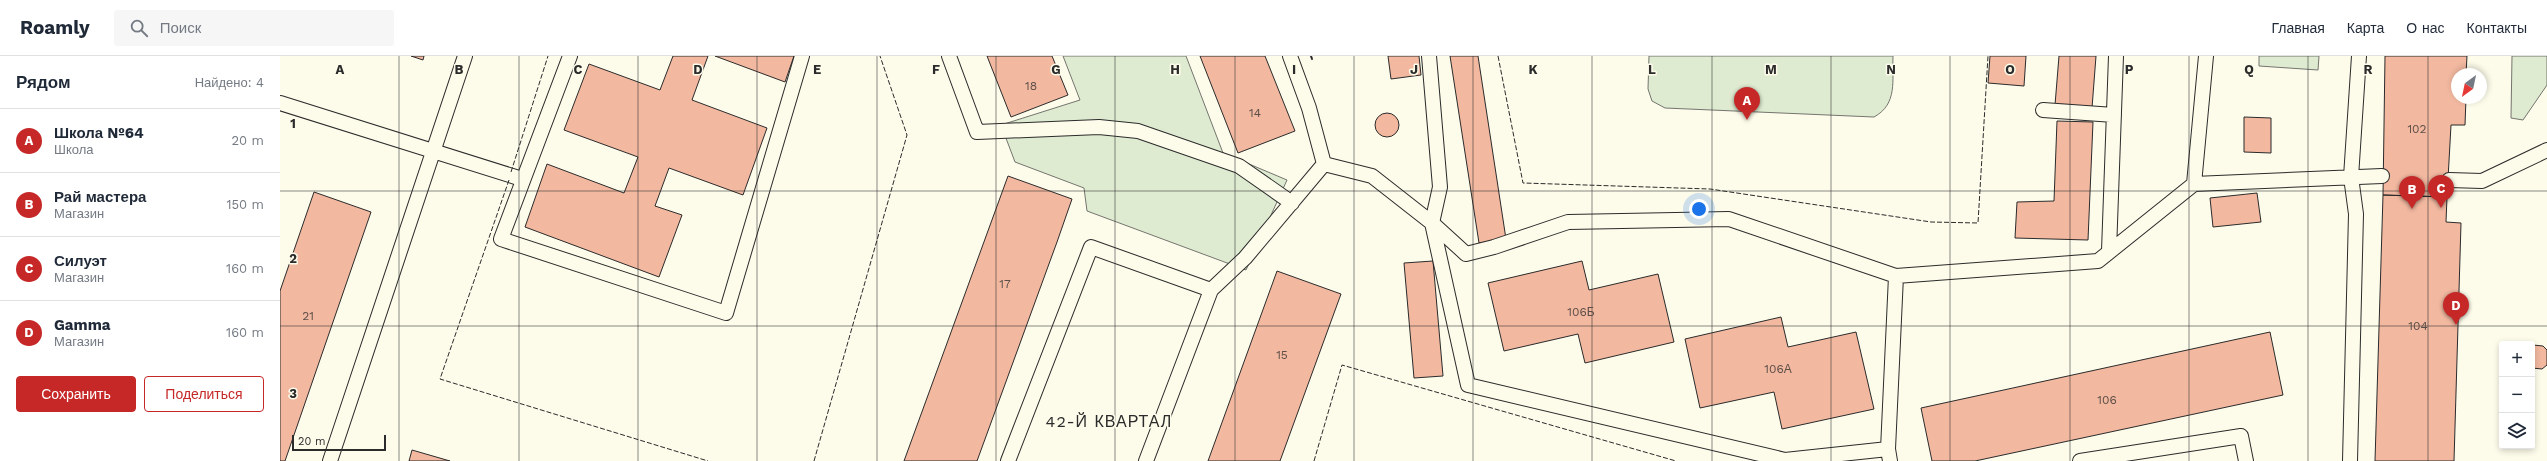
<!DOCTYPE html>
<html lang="ru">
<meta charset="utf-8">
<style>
body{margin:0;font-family:"Work Sans",sans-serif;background:#f6f6f7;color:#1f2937}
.controls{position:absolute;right:12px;bottom:12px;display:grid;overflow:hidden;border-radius:4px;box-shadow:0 2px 6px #0003}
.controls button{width:36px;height:36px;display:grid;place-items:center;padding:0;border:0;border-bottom:1px solid #e0e1e3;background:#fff;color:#1f2937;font:20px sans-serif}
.compass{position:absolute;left:2171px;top:12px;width:36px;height:36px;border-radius:50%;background:#fff;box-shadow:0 2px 6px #0003;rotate:213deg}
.scale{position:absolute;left:12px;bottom:10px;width:94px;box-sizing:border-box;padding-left:4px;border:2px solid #2b2b2b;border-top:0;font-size:11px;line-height:14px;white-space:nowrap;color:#2b2b2b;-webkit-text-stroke:3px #fdfbea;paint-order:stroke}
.you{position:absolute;left:1419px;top:153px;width:14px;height:14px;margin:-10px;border:3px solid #fff;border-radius:50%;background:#1a73e8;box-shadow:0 0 0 6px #1a73e833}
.badge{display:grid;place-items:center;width:26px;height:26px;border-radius:50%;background:#c62828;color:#fff;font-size:13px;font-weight:700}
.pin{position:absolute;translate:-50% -33px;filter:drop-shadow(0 1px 2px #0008)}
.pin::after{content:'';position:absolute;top:21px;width:14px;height:12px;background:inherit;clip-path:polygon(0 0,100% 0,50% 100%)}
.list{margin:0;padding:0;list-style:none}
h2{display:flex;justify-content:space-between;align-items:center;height:52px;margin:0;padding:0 16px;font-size:17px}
h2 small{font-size:13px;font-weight:400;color:#747a83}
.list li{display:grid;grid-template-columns:26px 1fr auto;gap:12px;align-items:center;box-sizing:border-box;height:64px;padding:0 16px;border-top:1px solid #e0e1e3}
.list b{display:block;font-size:15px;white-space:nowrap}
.list p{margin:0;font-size:13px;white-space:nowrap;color:#747a83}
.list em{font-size:13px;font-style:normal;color:#747a83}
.actions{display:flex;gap:8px;padding:12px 16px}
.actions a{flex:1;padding:9px 0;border:1px solid #c62828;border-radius:4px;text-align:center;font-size:14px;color:#c62828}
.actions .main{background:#c62828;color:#fff}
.icon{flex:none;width:22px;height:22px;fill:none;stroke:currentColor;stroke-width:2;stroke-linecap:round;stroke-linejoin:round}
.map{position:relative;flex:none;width:2267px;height:405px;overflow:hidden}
header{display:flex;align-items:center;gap:24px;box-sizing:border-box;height:56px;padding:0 20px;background:#fff;border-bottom:1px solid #e0e1e3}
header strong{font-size:19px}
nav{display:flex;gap:22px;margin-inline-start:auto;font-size:14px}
.search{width:280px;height:36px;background:#f6f6f7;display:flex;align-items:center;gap:10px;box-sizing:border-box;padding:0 14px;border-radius:4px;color:#747a83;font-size:15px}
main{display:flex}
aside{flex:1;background:#fff}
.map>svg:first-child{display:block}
</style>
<header>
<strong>Roamly</strong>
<div class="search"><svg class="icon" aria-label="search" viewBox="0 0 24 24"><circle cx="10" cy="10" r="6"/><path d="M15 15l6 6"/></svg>Поиск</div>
<nav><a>Главная</a><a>Карта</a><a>О нас</a><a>Контакты</a></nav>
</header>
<main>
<aside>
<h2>Рядом<small>Найдено: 4</small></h2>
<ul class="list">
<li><span class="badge">A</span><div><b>Школа №64</b><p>Школа</p></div><em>20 m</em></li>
<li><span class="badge">B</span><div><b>Рай мастера</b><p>Магазин</p></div><em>150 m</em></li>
<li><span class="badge">C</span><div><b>Силуэт</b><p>Магазин</p></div><em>160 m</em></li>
<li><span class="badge">D</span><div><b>Gamma</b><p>Магазин</p></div><em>160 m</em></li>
</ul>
<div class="actions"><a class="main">Сохранить</a><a>Поделиться</a></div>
</aside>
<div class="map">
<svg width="2267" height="405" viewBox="0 0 2267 405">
<rect width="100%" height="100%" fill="#fdfbea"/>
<path fill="#deebd1" stroke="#74746e" d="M783,0H906L943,97L1007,124L966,214L807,155L804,132L735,106L721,69L800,44Z
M1369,0H1613C1612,24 1618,48 1594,61L1385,52L1372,45L1368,33Z
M1979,0H2039L2038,14L1979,10Z
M2232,0H2267V29L2243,64L2231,62Z"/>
<path fill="#f2b8a0" stroke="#2b2b2b" d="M131,0H144L143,4Z
M393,0H428L412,44L487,72L463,139L389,112L375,150L402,159L379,221L245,171L267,108L344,137L358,101L284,74L309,8L380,34Z
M435,0H514L505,26Z
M707,0H772L788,39L731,61Z
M920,0H985L1015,75L958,97Z
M1108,0H1139L1141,19L1111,23Z
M1170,0H1198L1226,183L1199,187Z
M1710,0H1746L1744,30L1708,27Z
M1779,0H1816L1812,52L1775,49Z
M2105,0H2187L2186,18H2177V42H2186L2185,69H2171L2167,141L2103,139Z
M1095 69a12 12 0 1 1 24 0a12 12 0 1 1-24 0Z
M1964,61L1991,62V97L1964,96Z
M1777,65L1813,66L1808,184L1735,182L1737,146L1774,145Z
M728,120L792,143L777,186L697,405H624Z
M34,136L91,156L5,405H0V235Z
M1977,137L1981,166L1933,171L1930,142Z
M2103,139L2167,141L2166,166L2181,167L2174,405H2095Z
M1153,205L1163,320L1134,322L1124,207Z
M1302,205L1309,234L1378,218L1394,286L1305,307L1298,278L1224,295L1208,227Z
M997,215L1061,238L1000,405H928Z
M1501,261L1508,291L1576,276L1594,353L1502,373L1494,336L1420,352L1405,283Z
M1990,276L2003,339L1695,405H1652L1641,352Z
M2253,289L2263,290L2267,294V309L2262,313L2252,312Z
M132,394L170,405H129Z"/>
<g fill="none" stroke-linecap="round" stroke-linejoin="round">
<g stroke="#2b2b2b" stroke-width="16">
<path id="lane" d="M290,0L221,183L446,257L522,0
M669,0L697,76L819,71L858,75L959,110L1012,147
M1010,0L1029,52L1044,108
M1149,0L1160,131L1152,167L1188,329L1505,404L1608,393
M0,47L242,123
M1763,54L1834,59
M1044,108L1092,120L1152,167L1186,198L1214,191L1288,166L1449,163L1616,220L1818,205L1914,128L2102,120
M2169,124L2202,125L2267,94
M1914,128L1926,0
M1829,195L1836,0
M50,405L185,0
M728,405L811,191L931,234
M866,405L931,234L965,202L1044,108
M1610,405L1608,393L1616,220
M1800,405L1961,380L1966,405
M2070,405L2076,158L2071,121L2079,0"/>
</g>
<use href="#lane" stroke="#fdfbea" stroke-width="14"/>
<path stroke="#2b2b2b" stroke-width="1" stroke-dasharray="5 2" stroke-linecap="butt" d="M1218,0L1243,127L1430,133L1651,166L1698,167L1708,0
M231,116L268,0
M229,124L160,323L428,405
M534,405L627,79L600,0
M1034,405L1062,309L1396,405"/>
<path stroke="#2b2b2b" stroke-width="2" d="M1031,0L1032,3"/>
</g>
<path fill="none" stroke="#2b2b2b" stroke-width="1" stroke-opacity="0.55" d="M119,0V405M239,0V405M358,0V405M477,0V405M597,0V405M716,0V405M835,0V405M955,0V405M1074,0V405M1193,0V405M1312,0V405M1432,0V405M1551,0V405M1670,0V405M1790,0V405M1909,0V405M2028,0V405M2148,0V405M0,135H2267M0,270H2267"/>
<g text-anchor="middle" stroke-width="3" stroke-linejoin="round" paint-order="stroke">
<g font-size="12" fill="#5d4e48">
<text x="751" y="34">18</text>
<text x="975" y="61">14</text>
<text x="2137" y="77">102</text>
<text x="725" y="232">17</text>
<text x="1301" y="260">106Б</text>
<text x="28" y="264">21</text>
<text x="2138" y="274">104</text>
<text x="1002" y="303">15</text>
<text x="1498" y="317">106А</text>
<text x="1827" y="348">106</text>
</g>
<g font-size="16" letter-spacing="1" fill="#2b2b2b" stroke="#fdfbea">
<text x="829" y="371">42-Й КВАРТАЛ</text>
</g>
</g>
<g font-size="13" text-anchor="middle" font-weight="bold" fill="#2b2b2b" stroke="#fdfbea" stroke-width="3" stroke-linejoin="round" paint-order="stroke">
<text x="60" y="18">A</text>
<text x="179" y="18">B</text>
<text x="298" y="18">C</text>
<text x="418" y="18">D</text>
<text x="537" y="18">E</text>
<text x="656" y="18">F</text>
<text x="776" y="18">G</text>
<text x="895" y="18">H</text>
<text x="1014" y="18">I</text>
<text x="1134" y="18">J</text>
<text x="1253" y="18">K</text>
<text x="1372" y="18">L</text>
<text x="1491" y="18">M</text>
<text x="1611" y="18">N</text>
<text x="1730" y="18">O</text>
<text x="1849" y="18">P</text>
<text x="1969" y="18">Q</text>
<text x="2088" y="18">R</text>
<text x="13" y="72">1</text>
<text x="13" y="207">2</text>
<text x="13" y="342">3</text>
</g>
</svg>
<div class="controls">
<button>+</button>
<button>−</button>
<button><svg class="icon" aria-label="layers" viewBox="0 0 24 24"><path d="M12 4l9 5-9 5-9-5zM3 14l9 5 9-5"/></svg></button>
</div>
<svg class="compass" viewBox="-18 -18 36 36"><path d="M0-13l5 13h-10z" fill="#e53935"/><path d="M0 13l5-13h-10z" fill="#747a83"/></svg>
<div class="scale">20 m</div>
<div class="you"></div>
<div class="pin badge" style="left:1467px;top:64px">A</div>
<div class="pin badge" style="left:2132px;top:153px">B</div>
<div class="pin badge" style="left:2161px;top:152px">C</div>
<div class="pin badge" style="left:2176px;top:269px">D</div>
</div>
</main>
